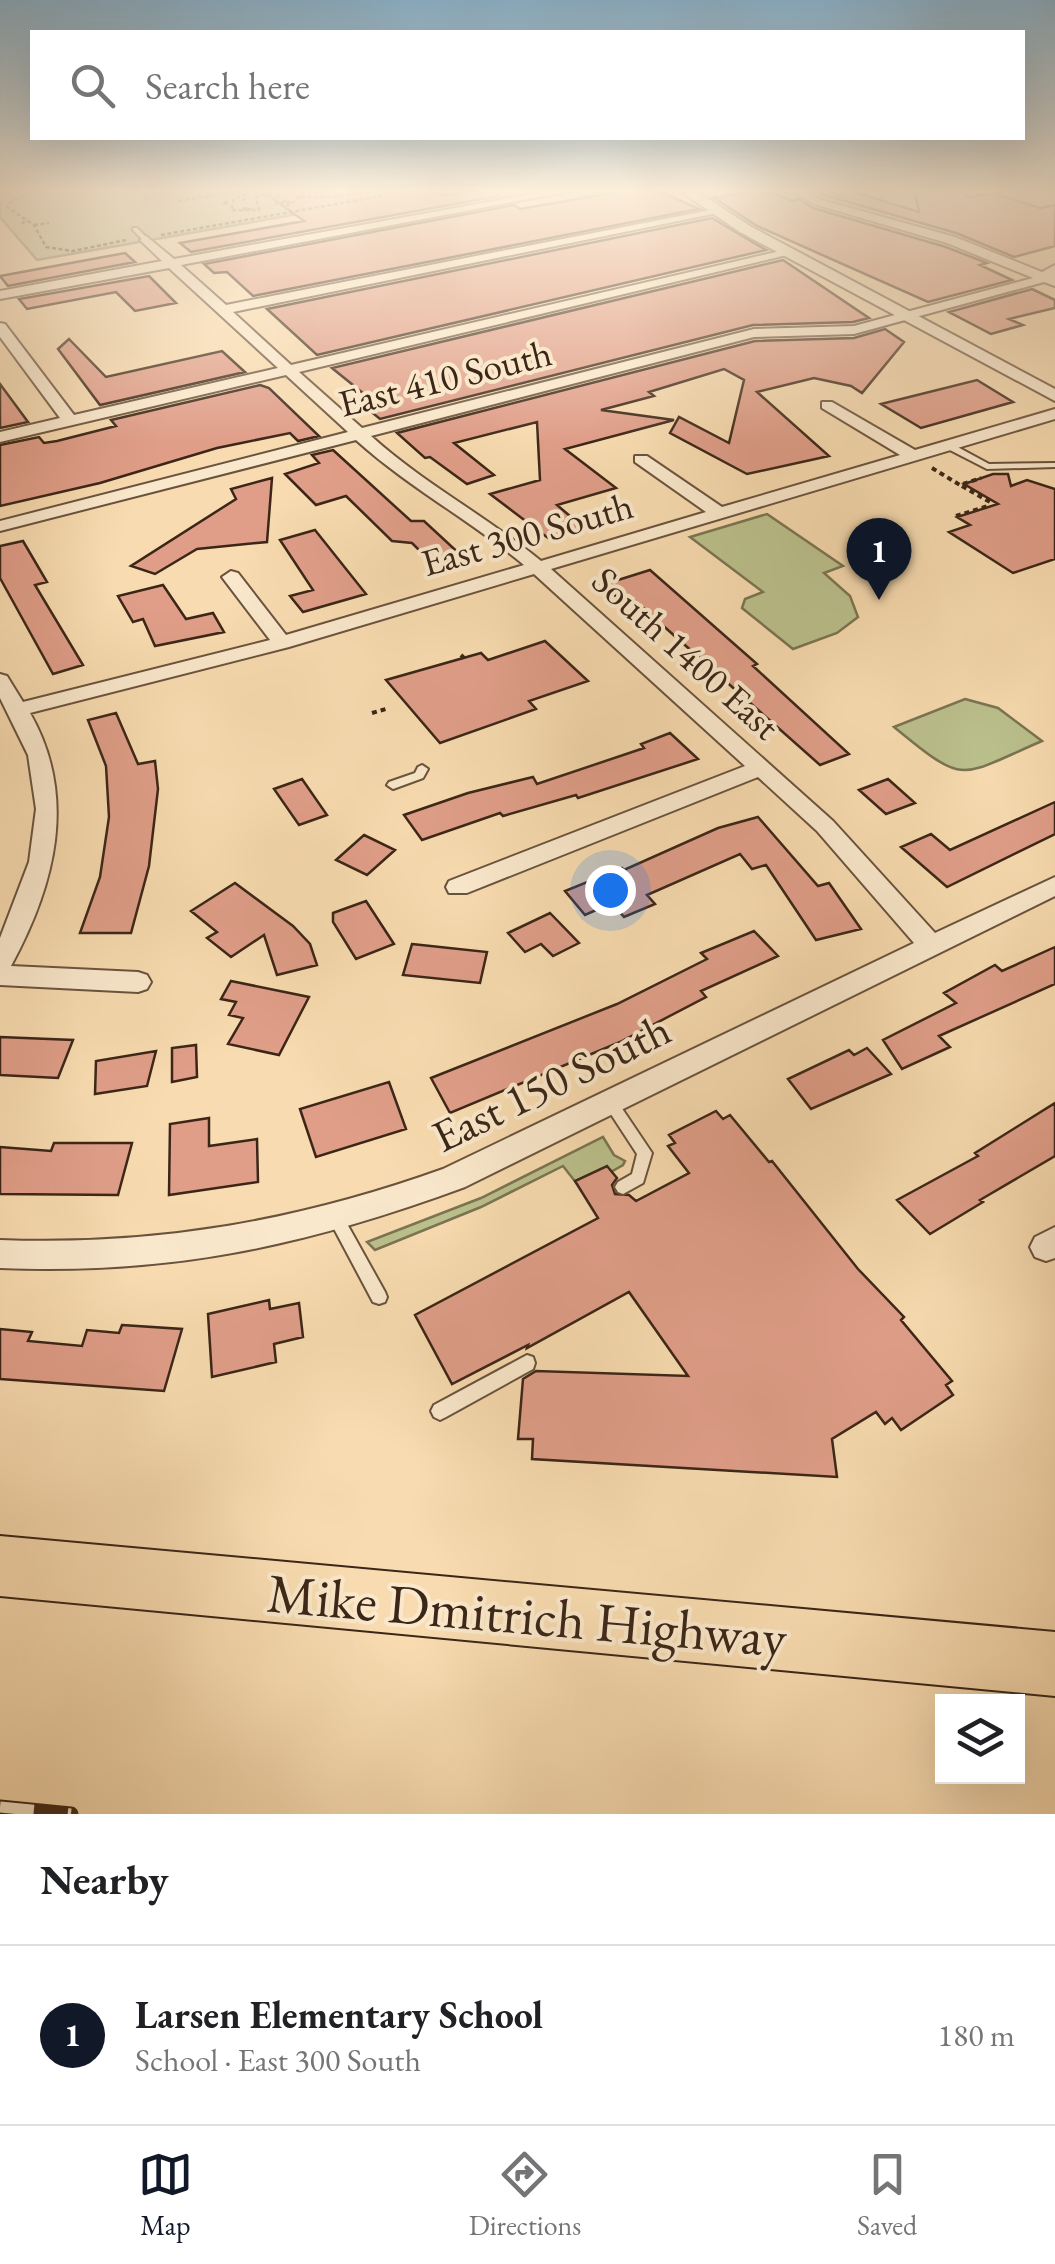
<!DOCTYPE html>
<meta charset="utf-8">
<style>
body{margin:0;font-family:"EB Garamond",serif;background:#f6f6f6;color:#202124}
.controls{position:absolute;right:30px;bottom:30px;display:grid;overflow:hidden;border-radius:0px;box-shadow:0 10px 40px #0002}
.controls button{width:90px;height:90px;display:grid;place-items:center;padding:0;border:0;border-bottom:2px solid #e0e0e0;background:#fff;color:#202124;font:50px sans-serif}
.you{position:absolute;left:610px;top:890px;width:35px;height:35px;margin:-25px;border:8px solid #fff;border-radius:50%;background:#1a73e8;box-shadow:0 0 0 15px #1a73e833}
.badge{display:grid;place-items:center;width:65px;height:65px;border-radius:50%;background:#111827;color:#fff;font-size:32px;font-weight:700}
.pin{position:absolute;translate:-50% -82px;filter:drop-shadow(0 2px 5px #0008)}
.pin::after{content:'';position:absolute;top:52px;width:35px;height:30px;background:inherit;clip-path:polygon(0 0,100% 0,50% 100%)}
.list{margin:0;padding:0;list-style:none}
h2{display:flex;justify-content:space-between;align-items:center;height:130px;margin:0;padding:0 40px;font-size:42px}
h2 small{font-size:32px;font-weight:400;color:#757577}
.list li{display:grid;grid-template-columns:65px 1fr auto;gap:30px;align-items:center;box-sizing:border-box;height:180px;padding:0 40px;border-top:2px solid #e0e0e0}
.list b{display:block;font-size:38px;white-space:nowrap}
.list p{margin:0;font-size:32px;white-space:nowrap;color:#757577}
.list em{font-size:32px;font-style:normal;color:#757577}
.icon{flex:none;width:55px;height:55px;fill:none;stroke:currentColor;stroke-width:2;stroke-linecap:round;stroke-linejoin:round}
.map{position:relative;flex:none;width:1055px;height:1814px;overflow:hidden}
.search{position:absolute;background:#fff;box-shadow:0 10px 40px #0002;left:30px;right:30px;top:30px;height:110px;display:flex;align-items:center;gap:25px;box-sizing:border-box;padding:0 35px;border-radius:0px;color:#757577;font-size:38px}
.sheet{height:310px;background:#fff}
nav{display:flex;justify-content:space-around;align-items:center;box-sizing:border-box;height:140px;border-top:2px solid #e0e0e0;background:#fff;font-size:28px;color:#757577}
nav a{display:grid;justify-items:center;gap:5px}
nav .on{color:#111827}
.map>svg:first-child{display:block}
</style>
<div class="map">
<svg width="1055" height="1814" viewBox="0 0 1055 1814">
<rect width="100%" height="100%" fill="#f8dbb0"/>
<filter id="stains"><feTurbulence type="fractalNoise" baseFrequency=".002" numOctaves="4"/><feColorMatrix values="0 0 0 0 .2 0 0 0 0 .09 0 0 0 0 .02 0 0 0 .5 -.17"/></filter>
<radialGradient id="worn" r=".72"><stop offset=".6" stop-color="#630" stop-opacity="0"/><stop offset="1" stop-color="#630" stop-opacity=".3"/></radialGradient>
<path fill="#bbc18d" stroke="#7b7452" stroke-width="2.5" d="M32,189H440L37,260L0,217V196Z
M767,514L843,566L824,573L850,596L858,617L837,633L793,649L742,608L745,599L763,592L690,537Z
M965,699L998,708L1042,741C958,777 967,787 894,727Z
M603,1137L614,1155L625,1161L623,1165L581,1189L563,1166L481,1207L375,1250L367,1242L481,1198Z"/>
<path fill="#e09e89" stroke="#3b2617" stroke-width="2.5" d="M260,189H440L441,196L486,189L499,196L191,252L180,243L304,221Z
M635,189H655L699,209L253,296L227,272L214,273L204,264L514,205L520,209Z
M764,189L792,201L799,199L813,208L946,247L987,263L980,265L1012,280L928,302L757,226L714,198Z
M844,189L919,212L914,189H961L968,197L993,193L1040,208L1055,205V246L1014,257L956,233L820,194Z
M712,218L766,250L317,355L267,309Z
M125,253L135,262L8,286L0,276Z
M783,260L869,318L853,322L753,325L380,419L363,405L374,402L332,368Z
M149,276L176,303L135,311L116,292L27,309L19,299Z
M1032,289L1055,300V308L1009,319L1023,325L991,334L949,312Z
M885,329L904,342L862,393L851,386L814,378L757,392L829,456L747,474L670,433L679,417L729,443L744,380L724,369L649,392L654,396L601,410L674,420L565,449L616,488L557,505L584,528L548,538L490,494L540,480L537,422L454,443L494,475L467,484L430,457L425,458L397,433L755,341L854,338Z
M69,339L106,377L222,351L245,372L100,405L58,349Z
M977,380L1013,402L921,428L881,404Z
M0,384L28,422L0,428Z
M260,385L269,388L319,436L298,441L290,433L217,448L100,483L0,506V445L39,437L44,443L57,441L116,426L111,420Z
M333,450L411,521H424L464,558L433,564L412,543L392,541L346,496L316,505L285,474L319,463L312,455Z
M993,474H1008L1011,486L1027,480L1055,489V559L1013,573L949,532L970,525L957,517L998,504L964,484Z
M272,478L267,542L197,549L155,574L131,566L236,499L231,489Z
M315,530L366,594L303,612L290,596L313,590L280,540Z
M23,541L47,582L35,585L83,665L53,674L0,578V546Z
M650,570L757,664L753,666L849,754L820,765L633,599L623,602L602,585Z
M163,585L186,619L213,613L224,632L155,646L143,619L133,622L118,596Z
M545,641L588,681L529,701L536,709L440,743L386,680L481,653L488,660Z
M116,713L138,764L155,761L158,789L149,866L131,933H80L100,877L109,817L106,766L88,720Z
M670,733L698,759L578,798L576,795L503,816L500,813L422,840L404,815L468,793L533,777L537,784L644,748L641,744Z
M302,779L327,815L299,825L274,789Z
M888,779L915,803L886,814L859,790Z
M1055,802V834L947,887L901,847L931,834L950,850Z
M758,817L818,886L829,883L861,929L816,940L766,865L752,869L740,854L647,895L655,904L624,917L612,903L585,915L565,891L622,868L624,870L718,828Z
M364,835L395,850L367,875L336,860Z
M235,883L293,926L310,944L317,965L277,975L264,935L231,957L207,938L217,932L191,911Z
M366,901L394,944L356,959L333,922V913Z
M550,913L579,943L553,956L541,944L525,952L508,933Z
M754,931L778,956L701,991L706,997L620,1042L450,1113L431,1078L617,1004L707,959L701,953Z
M412,944L487,952L480,983L403,975Z
M1055,947V984L939,1036L950,1047L902,1069L883,1040L956,1003L944,993L995,965L1002,971Z
M231,981L309,997L279,1055L228,1044L243,1018L229,1015L236,1002L221,999Z
M0,1037L73,1040L58,1078L0,1075Z
M196,1045L197,1077L172,1082V1048Z
M867,1048L891,1074L811,1109L788,1079L849,1050L854,1055Z
M156,1051L147,1086L95,1094L96,1061Z
M389,1082L406,1129L316,1157L300,1109Z
M1055,1103V1156L980,1200L983,1202L930,1234L897,1200L978,1156L975,1153Z
M716,1111L723,1119L730,1115L769,1162L772,1161L858,1269L904,1317L901,1320L952,1381L946,1385L953,1395L901,1430L892,1418L885,1424L876,1412L832,1439L837,1477L532,1459L533,1439H518L523,1379L536,1371L688,1376L629,1292L527,1348L528,1345L452,1384L415,1315L598,1218L575,1181L607,1166L617,1178L612,1185L615,1194L629,1195L636,1201L689,1173L668,1146L675,1143L669,1135Z
M209,1118V1146L257,1139L258,1182L169,1195L170,1124Z
M54,1143H132L118,1195L0,1194V1147L51,1151Z
M269,1300L270,1309L299,1303L303,1337L274,1344L276,1362L212,1377L208,1314Z
M122,1325L182,1329L164,1391L0,1379V1329L32,1332L28,1341L82,1346L87,1330L119,1333Z"/>
<g fill="none" stroke-linecap="round" stroke-linejoin="round">
<g stroke="#6a533d" stroke-width="4">
<path id="service" d="M133,228H137L148,239V241H144L133,230Z
M946,444H952L989,464L1055,463V467L987,469L946,448Z
M422,765L428,769L423,778L393,789L387,785L389,782L415,773L418,767Z
M610,1096L615,1098L652,1153L643,1183L623,1194L618,1192L615,1187L618,1182L632,1174L637,1154L603,1102L605,1098Z
M336,1211L341,1213L385,1292L387,1297L385,1302L379,1304L373,1302L331,1223L328,1218L331,1213Z
M527,1355L533,1357L535,1363L533,1369L446,1417L440,1420L434,1417L431,1411L434,1405Z"/>
</g>
<g stroke="#6a533d" stroke-width="4">
<path id="minor" d="M559,189H581L181,265L226,305L716,209L722,212L233,312L291,365L789,249L795,253L299,372L362,428L754,329L854,326L1033,278L947,243L814,204L790,189H803L822,200L955,237L1042,272L1055,265V286L1044,282L854,334L754,337L371,436C423,483 486,516 541,561L706,512L635,462V456H647L722,507L900,455L822,408V402H832L915,450L1055,409V419L551,569L833,821L935,933L1055,877V896L465,1187C304,1246 172,1275 0,1268V1240C155,1246 298,1221 443,1169L914,943L817,831L758,777L467,893H449L446,887L449,881L745,766L534,574L289,647L30,713C78,797 55,885 11,966L138,972L147,975L151,982L147,989L138,992L0,985V938L29,862L36,809L28,755L0,698V674L7,676L23,702L270,640L222,577L231,571L238,573L286,635L524,565C470,520 408,487 356,440L0,531V521L348,432L286,375L0,442V432L60,418L0,337V323L5,324L74,415L278,368L169,268L0,299V291L162,261L140,240L146,236L174,259Z
M1055,1227V1258L1046,1261L1035,1257L1030,1247L1035,1237Z"/>
</g>
<g stroke="#6a533d" stroke-width="4">
<path id="tertiary" d="M677,189H693L750,226L1055,389V401L740,232Z"/>
</g>
<g stroke="#3b2617" stroke-width="4">
<path id="trunk" d="M0,1536L1055,1632V1696L0,1596Z"/>
</g>
<path stroke="#3b2617" stroke-width="2.5" stroke-dasharray="4 2.5" stroke-linecap="butt" d="M42,189L14,199L7,207L34,225L46,247L73,251L126,240
M248,189V194L234,199L231,210H259L256,197L265,193
M269,192L280,194L264,195Z
M279,195L276,204L290,205L308,189
M340,195L335,191L347,189L355,194
M301,197H336L373,189
M242,200L249,198
M179,201L250,189
M283,201L290,202L282,203Z
M225,202L229,203L222,204Z
M243,208L250,209L241,210Z
M22,224L27,219
M34,225L49,223
M161,235L421,189"/>
<path stroke="#3b2617" stroke-width="4" stroke-dasharray="5 4" stroke-linecap="butt" d="M932,468L960,485L981,478
M962,486L990,502
M956,516L988,506
M461,655L464,658
M372,713L389,708"/>
<use href="#service" fill="#fae8cc" fill-rule="evenodd"/>
<use href="#minor" fill="#fae8cc" fill-rule="evenodd"/>
<use href="#tertiary" fill="#fae8cc" fill-rule="evenodd"/>
<use href="#trunk" fill="#f8dbb0" fill-rule="evenodd"/>
<g stroke="#3b2617" stroke-width="15">
<path id="rail" d="M0,1807L71,1814"/>
</g>
<use href="#rail" stroke="#fae8cc" stroke-width="11" stroke-dasharray="34" stroke-linecap="butt"/>
</g>
<linearGradient id="sky" x2="0" y2="1"><stop stop-color="#8bb6d2"/><stop offset="0.43" stop-color="#fcefdb"/><stop offset="1" stop-color="#fcefdb" stop-opacity="0"/></linearGradient>
<rect width="1055" height="443" fill="url(#sky)"/>
<g text-anchor="middle" stroke-width="8" stroke-linejoin="round" paint-order="stroke">
<g font-size="38" fill="#3b2617" stroke="#fae8cc">
<text transform="translate(445 378) rotate(-14)" y="13">East 410 South</text>
<text transform="translate(527 534) rotate(-16)" y="13">East 300 South</text>
<text transform="translate(686 653) rotate(42)" y="13">South 1400 East</text>
</g>
<g font-size="45" fill="#3b2617" stroke="#fae8cc">
<text transform="translate(551 1082) rotate(-26)" y="16">East 150 South</text>
</g>
<g font-size="55" fill="#3b2617" stroke="#fae8cc">
<text transform="translate(527 1615) rotate(5)" y="19">Mike Dmitrich Highway</text>
</g>
</g>
<rect width="100%" height="100%" filter="url(#stains)"/>
<rect width="100%" height="100%" fill="url(#worn)"/>
</svg>
<div class="controls">
<button><svg class="icon" aria-label="layers" viewBox="0 0 24 24"><path d="M12 4l9 5-9 5-9-5zM3 14l9 5 9-5"/></svg></button>
</div>
<div class="you"></div>
<div class="pin badge" style="left:879px;top:600px">1</div>
<div class="search"><svg class="icon" aria-label="search" viewBox="0 0 24 24"><circle cx="10" cy="10" r="6"/><path d="M15 15l6 6"/></svg>Search here</div>
</div>
<section class="sheet">
<h2>Nearby<small></small></h2>
<ul class="list">
<li><span class="badge">1</span><div><b>Larsen Elementary School</b><p>School · East 300 South</p></div><em>180 m</em></li>
</ul>
</section>
<nav>
<a class="on"><svg class="icon" aria-label="map" viewBox="0 0 24 24"><path d="M3 6l6-2 6 2 6-2v14l-6 2-6-2-6 2zM9 4v14M15 6v14"/></svg>Map</a>
<a><svg class="icon" aria-label="directions" viewBox="0 0 24 24"><path d="M12 3l9 9-9 9-9-9zM9 14v-3h6M13 9l2 2-2 2"/></svg>Directions</a>
<a><svg class="icon" aria-label="saved" viewBox="0 0 24 24"><path d="M7 4h10v16l-5-4-5 4z"/></svg>Saved</a>
</nav>
